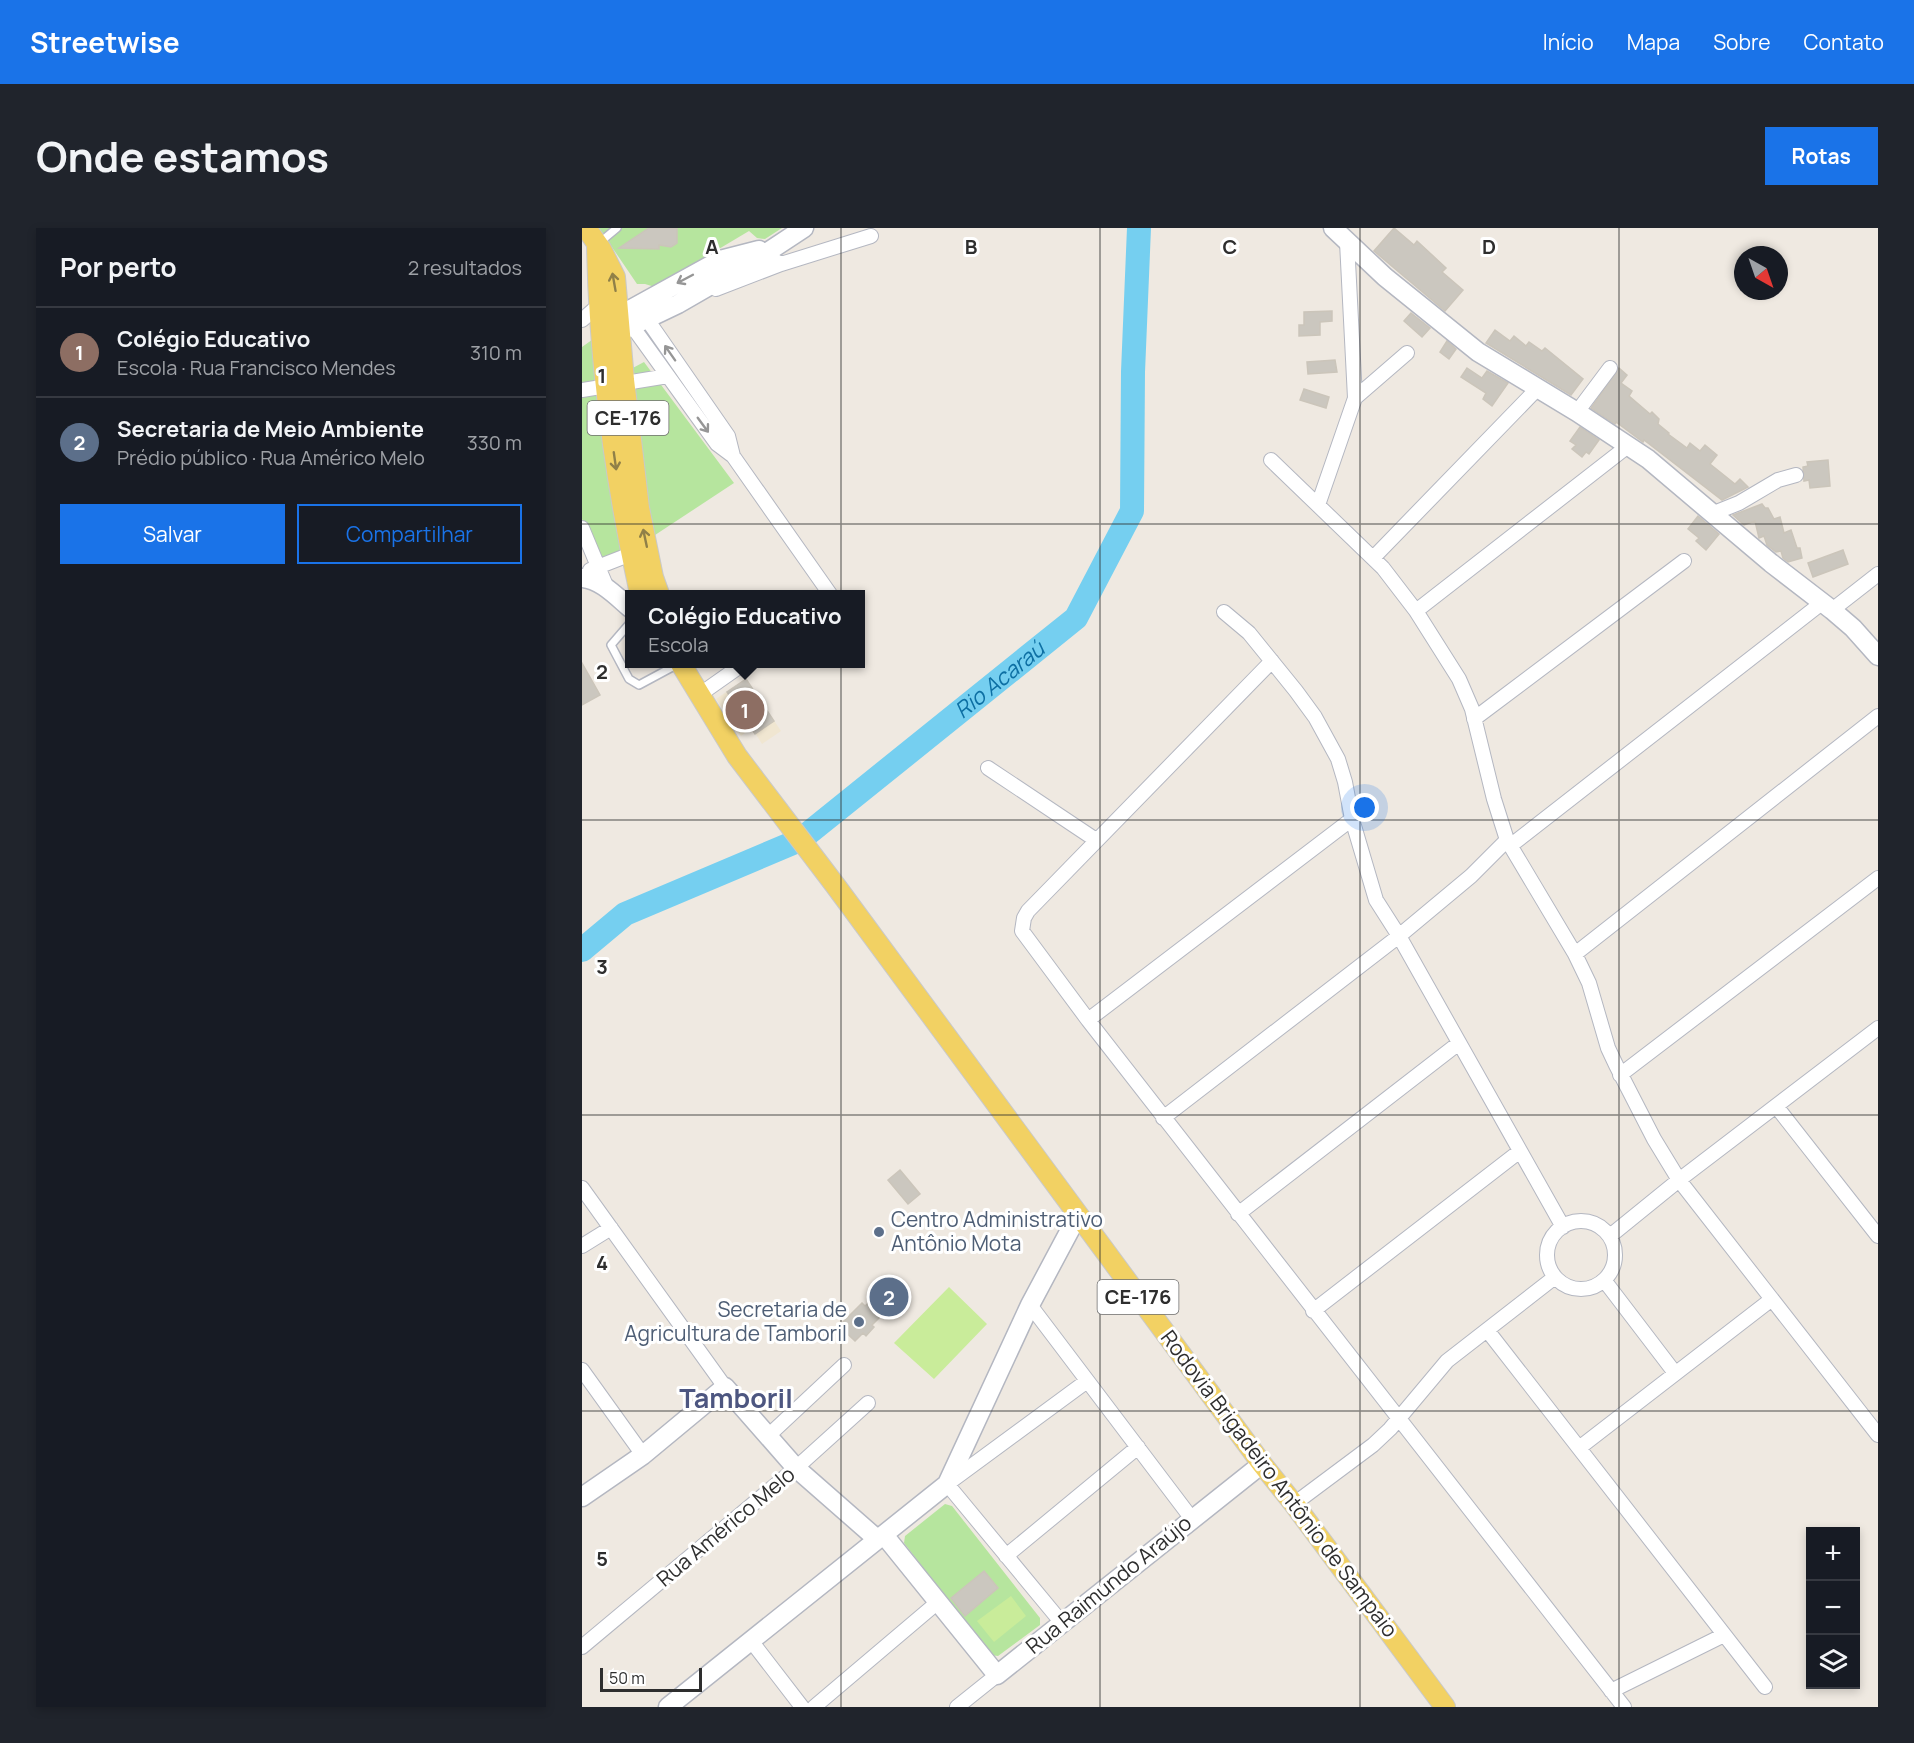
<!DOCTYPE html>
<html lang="pt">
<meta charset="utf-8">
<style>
body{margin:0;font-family:Manrope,sans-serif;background:#20242c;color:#f1f3f6}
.controls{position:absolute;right:18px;bottom:18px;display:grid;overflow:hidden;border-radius:0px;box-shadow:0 3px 9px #0003}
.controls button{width:54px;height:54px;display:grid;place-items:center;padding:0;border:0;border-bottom:2px solid #363941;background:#171b24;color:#f1f3f6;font:30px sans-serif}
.compass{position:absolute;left:1152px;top:18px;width:54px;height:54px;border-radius:50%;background:#171b24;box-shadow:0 3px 9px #0003;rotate:140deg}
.scale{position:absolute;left:18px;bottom:15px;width:102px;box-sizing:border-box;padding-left:6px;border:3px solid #2e2e2e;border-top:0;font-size:16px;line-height:21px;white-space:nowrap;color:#2e2e2e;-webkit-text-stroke:4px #fff;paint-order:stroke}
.you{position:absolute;left:783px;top:580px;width:21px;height:21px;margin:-15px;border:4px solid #fff;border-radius:50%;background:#1a73e8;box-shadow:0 0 0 9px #1a73e833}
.badge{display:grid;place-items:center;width:39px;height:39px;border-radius:50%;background:#1a73e8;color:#fff;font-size:20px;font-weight:700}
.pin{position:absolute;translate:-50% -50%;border:3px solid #fff;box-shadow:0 2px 6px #0006}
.popup{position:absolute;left:43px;top:362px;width:240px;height:78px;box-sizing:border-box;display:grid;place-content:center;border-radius:0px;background:#171b24;filter:drop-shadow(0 2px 4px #0005);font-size:20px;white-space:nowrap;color:#9ea1a6}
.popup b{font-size:22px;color:#f1f3f6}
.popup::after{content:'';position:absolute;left:50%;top:100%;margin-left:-12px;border:12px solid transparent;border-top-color:#171b24}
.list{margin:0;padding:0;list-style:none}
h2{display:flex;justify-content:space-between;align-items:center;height:78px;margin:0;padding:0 24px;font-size:26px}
h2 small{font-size:20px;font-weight:400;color:#9ea1a6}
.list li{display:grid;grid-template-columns:39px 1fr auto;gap:18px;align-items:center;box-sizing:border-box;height:90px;padding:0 24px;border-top:2px solid #363941}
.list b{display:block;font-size:22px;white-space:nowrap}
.list p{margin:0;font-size:20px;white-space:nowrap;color:#9ea1a6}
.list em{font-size:20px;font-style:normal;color:#9ea1a6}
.actions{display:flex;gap:12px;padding:18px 24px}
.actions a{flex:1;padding:14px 0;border:2px solid #1a73e8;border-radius:0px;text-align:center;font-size:21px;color:#1a73e8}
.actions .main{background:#1a73e8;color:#fff}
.icon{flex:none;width:33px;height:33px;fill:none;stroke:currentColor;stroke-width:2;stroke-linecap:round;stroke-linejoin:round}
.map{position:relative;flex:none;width:1296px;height:1479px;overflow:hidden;border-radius:0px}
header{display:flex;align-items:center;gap:36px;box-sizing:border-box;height:84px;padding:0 30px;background:#1a73e8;color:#fff}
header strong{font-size:28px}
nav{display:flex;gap:33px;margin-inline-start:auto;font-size:21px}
.intro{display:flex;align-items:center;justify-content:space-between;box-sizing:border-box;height:144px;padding:0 36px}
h1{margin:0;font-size:42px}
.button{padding:15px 27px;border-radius:0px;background:#1a73e8;color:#fff;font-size:21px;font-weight:700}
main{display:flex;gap:36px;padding:0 36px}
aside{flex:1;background:#171b24;border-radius:0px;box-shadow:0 3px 9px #0003}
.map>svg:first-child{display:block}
</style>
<header>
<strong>Streetwise</strong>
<nav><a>Início</a><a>Mapa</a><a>Sobre</a><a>Contato</a></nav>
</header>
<div class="intro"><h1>Onde estamos</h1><a class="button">Rotas</a></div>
<main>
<aside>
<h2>Por perto<small>2 resultados</small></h2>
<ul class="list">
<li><span class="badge" style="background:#8d6e63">1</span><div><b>Colégio Educativo</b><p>Escola · Rua Francisco Mendes</p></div><em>310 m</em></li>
<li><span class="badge" style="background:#5c6f8a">2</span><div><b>Secretaria de Meio Ambiente</b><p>Prédio público · Rua Américo Melo</p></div><em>330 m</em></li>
</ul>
<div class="actions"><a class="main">Salvar</a><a>Compartilhar</a></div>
</aside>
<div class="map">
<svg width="1296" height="1479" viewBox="0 0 1296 1479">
<rect width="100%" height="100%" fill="#efe9e1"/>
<path fill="#f0e6d1" d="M164,451L199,503L180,516L170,500L159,508L134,471Z"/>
<path fill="#b6e59e" d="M17,0H200L183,11L175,10L167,3L73,59L63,56H55Z
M14,109L42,336L23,342L0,291V119Z
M62,134L152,255L67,311L47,142Z
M363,1276L370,1278L458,1390V1397L416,1428L408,1427L322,1315L323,1308Z"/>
<path fill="#c9ec9a" d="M367,1059L405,1096L352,1151L312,1115Z
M429,1368L444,1388L412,1414L395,1393Z"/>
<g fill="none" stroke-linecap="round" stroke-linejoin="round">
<path stroke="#75cff0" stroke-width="24" id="s1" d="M0,722L43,686L218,612L494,390L550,283L551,144L557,0"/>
</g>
<path fill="#cbc7bf" stroke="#cbc5ba" stroke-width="1.5" d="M67,0H95V15L89,19L77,17V21L37,20Z
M812,0L832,17L835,13L864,40L860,44L881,62L863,83L792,23Z
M750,83V93L738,94V107L717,108V97H722V84Z
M829,85L848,100L840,109L822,93Z
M913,102L928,113L932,108L944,118L947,114L960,123L963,120L1001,151L989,167L904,115Z
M865,113L874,121L867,131L858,124Z
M753,132L755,144L726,146L725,134Z
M885,140L900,150L905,143L926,155L910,178L901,171L904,165L879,149Z
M1037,140L1045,147L1039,155L1050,163L1047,168L1068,186L1070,184L1077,191L1076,196L1087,205L1086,206L1105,220L1108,215L1118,223L1123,217L1135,227L1128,236L1153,256L1158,251L1166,259L1140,272L1062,212L1061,214L1034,194L1033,196L1009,180Z
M722,161L747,169L744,180L718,172Z
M998,199L1017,212L1007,226L1004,224L1000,229L990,221L994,217L988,213Z
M1246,232L1248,258L1228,260L1227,252L1222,253L1221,239L1226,238L1225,234Z
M1180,276L1183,280H1186L1192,291L1198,289L1202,305L1209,302L1215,320H1218L1220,330L1206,334L1201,330L1199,323L1194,324L1185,317L1182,308L1177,310L1173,293L1162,297L1151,287Z
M1116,288L1137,306L1124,322L1114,313L1117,310L1106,301Z
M1261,322L1266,336L1231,349L1226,335Z
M0,435L18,467L0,477Z
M164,451L192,493L173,506L145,464Z
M318,942L338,966L326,976L306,952Z
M312,1051L324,1063L320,1067L322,1070L310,1082L308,1079L290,1097L292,1099L284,1108L281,1105L273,1113L257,1098L280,1075L283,1078Z
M402,1343L416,1360L383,1388L369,1370Z"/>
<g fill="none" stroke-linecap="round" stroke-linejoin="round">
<g stroke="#b4b7c1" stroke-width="10">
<path id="lane" d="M17,15L35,0
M48,395L29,417L47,451L57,457L96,436"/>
</g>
<g stroke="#b4b7c1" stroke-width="16">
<path id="street" d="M176,23L199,36L289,8
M134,61L199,36
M60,84L146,208L151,228
M45,91L135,216L151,228L248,366
M0,92L17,77
M0,162L86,148
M773,170L825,125
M995,184L1028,140
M689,232L801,340L834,383L877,451L890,481L912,571L925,612L993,726L1007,755L1026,820L1034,837L1072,911L1097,952L1296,1207
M736,277L773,170L765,14
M1132,285L1157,275L1196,252L1214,247
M0,300L25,360
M792,329L956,160
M8,342L49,326
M1250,382L1296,346
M834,383L1046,218
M642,384L667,405L714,463L733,489L756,531L763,554L770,591L794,672L817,708L981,999
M690,433L446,683L442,690L440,703L506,792L1042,1479
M117,467L161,436
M892,491L1102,333
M406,540L514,612
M928,618L1241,374
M993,726L1296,488
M506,792L770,591
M1038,847L1296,650
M1194,878L1296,1008
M581,890L817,708L889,648L925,612
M0,960L143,1159
M656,986L877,815
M965 1027a34 34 0 1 1 68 0a34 34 0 1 1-68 0Z
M1028,1008L1097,952L1296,800
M0,1018L29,1000
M1022,1052L1093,1145
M448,1077L610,1291
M731,1083L938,923
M905,1102L1183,1459
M0,1142L61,1227
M185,1209L262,1137
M997,1220L1190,1071
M712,1276L791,1217L808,1201L865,1133L973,1049
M424,1328L556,1219
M480,1395L365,1256L505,1153
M170,1414L220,1479
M0,1419L214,1240L286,1175
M1029,1463L1142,1407
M232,1479L356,1374
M375,1479L415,1447"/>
</g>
<g stroke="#b4b7c1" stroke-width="21">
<path id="secondary" d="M751,0L803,49L896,124L995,184L1066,231L1189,335L1250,382L1271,400L1296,428
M24,95L138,32L177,22
M27,109L96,76L181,27L222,0
M0,350C18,351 34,368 48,380
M0,1269L61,1227L143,1159L214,1240L295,1311
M302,1307L415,1447L680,1236
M86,1479L365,1256L448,1077L496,987"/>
</g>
<g stroke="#c9c9c9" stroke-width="22">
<path id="primary" d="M4,0L19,21L33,49L42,152L57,280L71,349L77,366
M15,16C17,134 33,252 58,366
M99,436L155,528L253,657L680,1236L712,1276L863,1479"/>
</g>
<use href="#lane" stroke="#fff" stroke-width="7"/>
<use href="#street" stroke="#fff" stroke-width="14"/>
<use href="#secondary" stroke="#fff" stroke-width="18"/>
<use href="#primary" stroke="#f2d163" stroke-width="20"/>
</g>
<defs><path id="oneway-shaft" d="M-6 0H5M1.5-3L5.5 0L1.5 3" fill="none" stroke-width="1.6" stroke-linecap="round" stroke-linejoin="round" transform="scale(1.5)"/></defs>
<g stroke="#969696">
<use href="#oneway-shaft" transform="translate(103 51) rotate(152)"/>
<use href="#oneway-shaft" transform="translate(88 125) rotate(-125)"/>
<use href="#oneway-shaft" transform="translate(121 197) rotate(54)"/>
</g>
<g stroke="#908048">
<use href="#oneway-shaft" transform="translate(32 54) rotate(-100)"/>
<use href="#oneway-shaft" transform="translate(33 233) rotate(82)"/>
<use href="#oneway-shaft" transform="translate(63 310) rotate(-102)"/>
</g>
<path fill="none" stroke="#2e2e2e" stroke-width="1.5" stroke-opacity="0.55" d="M259,0V1479M518,0V1479M778,0V1479M1037,0V1479M0,296H1296M0,592H1296M0,887H1296M0,1183H1296"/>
<g fill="#5c6f8a" stroke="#fff" stroke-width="2">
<circle cx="297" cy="1004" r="6"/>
<circle cx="277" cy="1094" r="6"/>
</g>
<g text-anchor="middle" stroke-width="6" stroke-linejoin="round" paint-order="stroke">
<g fill="#fff" stroke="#6d6d6d" stroke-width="1.5">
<rect x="5.5" y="173" width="81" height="34" rx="4.5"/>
<rect x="515.5" y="1052" width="81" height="34" rx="4.5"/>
</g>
<g font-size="20" font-weight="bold" fill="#2e2e2e">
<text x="46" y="197">CE-176</text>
<text x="556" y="1076">CE-176</text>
</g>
<g font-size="21" fill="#4e5e75" stroke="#fff" text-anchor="start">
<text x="309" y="999">Centro Administrativo<tspan x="309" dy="24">Antônio Mota</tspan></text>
<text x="265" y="1089" text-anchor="end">Secretaria de<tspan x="265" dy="24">Agricultura de Tamboril</tspan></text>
</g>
<g font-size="21" fill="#2e2e2e" stroke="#fff">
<text transform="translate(697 1256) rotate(53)" y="7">Rodovia Brigadeiro Antônio de Sampaio</text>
<text transform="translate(144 1299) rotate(-40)" y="7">Rua Américo Melo</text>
<text transform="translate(527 1357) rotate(-39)" y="7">Rua Raimundo Araújo</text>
</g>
<g font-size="22" font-style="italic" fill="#0d6fa3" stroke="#fff">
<text dy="8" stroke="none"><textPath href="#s1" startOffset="502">Rio Acaraú</textPath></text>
</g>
<g font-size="27" font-weight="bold" fill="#4d5680" stroke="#fff">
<text x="154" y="1180">Tamboril</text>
</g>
</g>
<g font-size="20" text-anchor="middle" font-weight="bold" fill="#2e2e2e" stroke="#fff" stroke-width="6" stroke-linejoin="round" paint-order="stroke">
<text x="130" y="26">A</text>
<text x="389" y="26">B</text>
<text x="648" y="26">C</text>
<text x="907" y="26">D</text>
<text x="20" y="155">1</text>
<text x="20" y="451">2</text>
<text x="20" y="746">3</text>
<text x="20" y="1042">4</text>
<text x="20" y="1338">5</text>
</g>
</svg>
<div class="controls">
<button>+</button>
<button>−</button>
<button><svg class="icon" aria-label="layers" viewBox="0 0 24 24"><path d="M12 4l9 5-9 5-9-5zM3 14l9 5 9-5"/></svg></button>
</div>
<svg class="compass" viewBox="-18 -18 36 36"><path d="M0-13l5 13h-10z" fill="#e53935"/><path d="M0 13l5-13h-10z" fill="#9ea1a6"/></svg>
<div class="scale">50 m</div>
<div class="you"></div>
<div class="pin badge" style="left:163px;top:482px;background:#8d6e63">1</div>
<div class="popup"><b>Colégio Educativo</b>Escola</div>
<div class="pin badge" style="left:307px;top:1069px;background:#5c6f8a">2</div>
</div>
</main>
